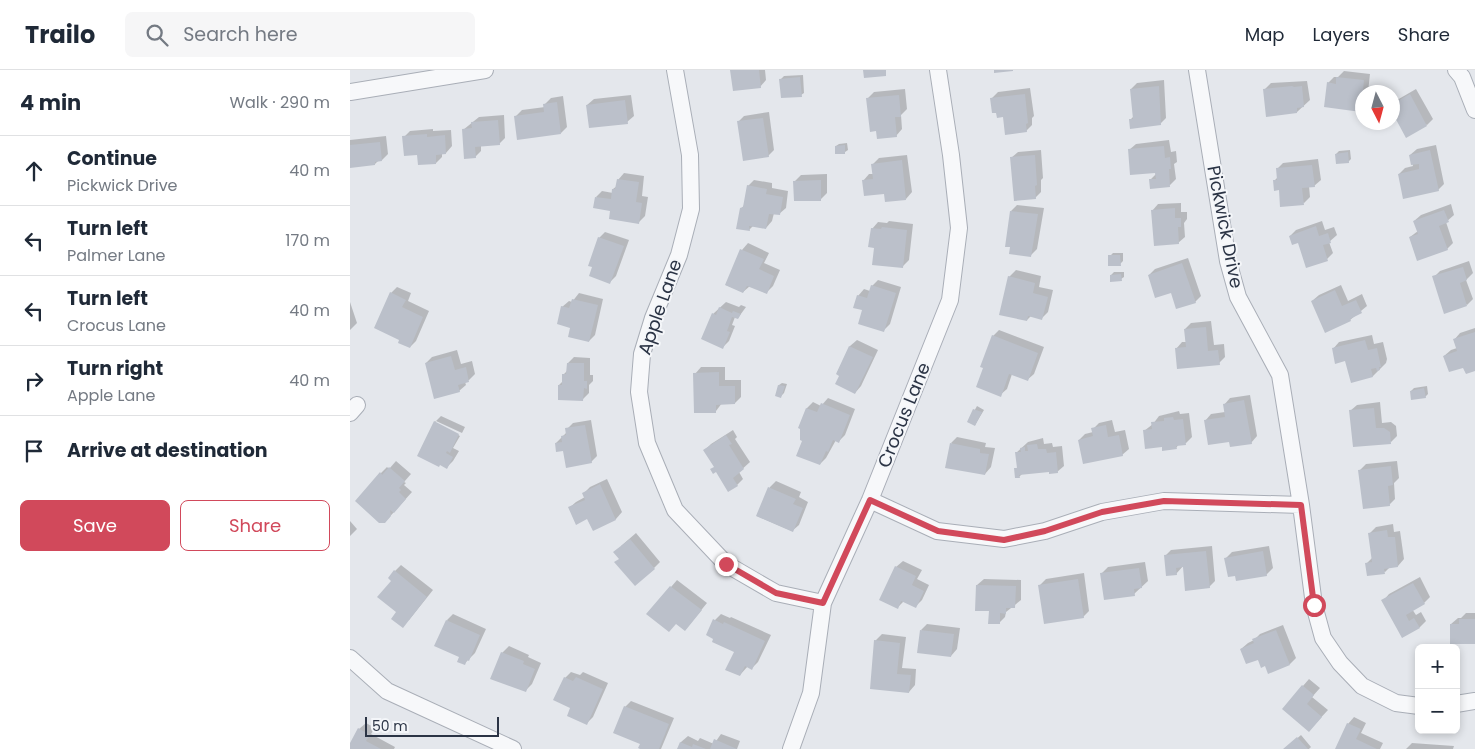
<!DOCTYPE html>
<meta charset="utf-8">
<style>
body{margin:0;font-family:Poppins,sans-serif;background:#f6f6f7;color:#1f2937}
.controls{position:absolute;right:15px;bottom:15px;display:grid;overflow:hidden;border-radius:8px;box-shadow:0 2px 8px #0003}
.controls button{width:45px;height:45px;display:grid;place-items:center;padding:0;border:0;border-bottom:1px solid #e0e1e3;background:#fff;color:#1f2937;font:25px sans-serif}
.compass{position:absolute;left:1005px;top:15px;width:45px;height:45px;border-radius:50%;background:#fff;box-shadow:0 2px 8px #0003;rotate:174deg}
.scale{position:absolute;left:15px;bottom:12px;width:134px;box-sizing:border-box;padding-left:5px;border:2px solid #2b3445;border-top:0;font-size:14px;line-height:18px;white-space:nowrap;color:#2b3445;-webkit-text-stroke:4px #f4f6f9;paint-order:stroke}
.stop{position:absolute;width:15px;height:15px;margin:-11px;border:4px solid #d1495b;border-radius:50%;background:#fff}
.stop.end{background:#d1495b;border-color:#fff;box-shadow:0 1px 5px #0008}
.list{margin:0;padding:0;list-style:none}
h2{display:flex;justify-content:space-between;align-items:center;height:65px;margin:0;padding:0 20px;font-size:21px}
h2 small{font-size:16px;font-weight:400;color:#747a83}
.list li{display:grid;grid-template-columns:32px 1fr auto;gap:15px;align-items:center;box-sizing:border-box;height:70px;padding:0 20px;border-top:1px solid #e0e1e3}
.list b{display:block;font-size:19px;white-space:nowrap}
.list p{margin:0;font-size:16px;white-space:nowrap;color:#747a83}
.list em{font-size:16px;font-style:normal;color:#747a83}
.actions{display:flex;gap:10px;padding:15px 20px}
.actions a{flex:1;padding:11px 0;border:1px solid #d1495b;border-radius:8px;text-align:center;font-size:18px;color:#d1495b}
.actions .main{background:#d1495b;color:#fff}
.icon{flex:none;width:28px;height:28px;fill:none;stroke:currentColor;stroke-width:2;stroke-linecap:round;stroke-linejoin:round}
.map{position:relative;flex:none;width:1125px;height:679px;overflow:hidden}
header{display:flex;align-items:center;gap:30px;box-sizing:border-box;height:70px;padding:0 25px;background:#fff;border-bottom:1px solid #e0e1e3}
header strong{font-size:24px}
nav{display:flex;gap:28px;margin-inline-start:auto;font-size:18px}
.search{width:350px;height:45px;background:#f6f6f7;display:flex;align-items:center;gap:12px;box-sizing:border-box;padding:0 18px;border-radius:8px;color:#747a83;font-size:19px}
main{display:flex}
aside{flex:1;background:#fff}
.map>svg:first-child{display:block}
</style>
<header>
<strong>Trailo</strong>
<div class="search"><svg class="icon" aria-label="search" viewBox="0 0 24 24"><circle cx="10" cy="10" r="6"/><path d="M15 15l6 6"/></svg>Search here</div>
<nav><a>Map</a><a>Layers</a><a>Share</a></nav>
</header>
<main>
<aside>
<h2>4 min<small>Walk · 290 m</small></h2>
<ul class="list">
<li><svg class="icon" aria-label="ahead" viewBox="0 0 24 24"><path d="M12 20V5M6 11l6-6 6 6"/></svg><div><b>Continue</b><p>Pickwick Drive</p></div><em>40 m</em></li>
<li><svg class="icon" aria-label="left" viewBox="0 0 24 24"><path d="M17 20v-9H6M10 6l-5 5 5 5"/></svg><div><b>Turn left</b><p>Palmer Lane</p></div><em>170 m</em></li>
<li><svg class="icon" aria-label="left" viewBox="0 0 24 24"><path d="M17 20v-9H6M10 6l-5 5 5 5"/></svg><div><b>Turn left</b><p>Crocus Lane</p></div><em>40 m</em></li>
<li><svg class="icon" aria-label="right" viewBox="0 0 24 24"><path d="M7 20v-9h11M14 6l5 5-5 5"/></svg><div><b>Turn right</b><p>Apple Lane</p></div><em>40 m</em></li>
<li><svg class="icon" aria-label="arrive" viewBox="0 0 24 24"><path d="M6 21V4h12l-3 4 3 4H6"/></svg><div><b>Arrive at destination</b></div></li>
</ul>
<div class="actions"><a class="main">Save</a><a>Share</a></div>
</aside>
<div class="map">
<svg width="1125" height="679" viewBox="0 0 1125 679">
<rect width="100%" height="100%" fill="#e4e7ec"/>
<path fill="#0003" d="M381,0H415L416,10L410,17Z
M994,1L1020,4L1018,22H1012V38L1010,40L978,13L984,7H988Z
M453,5L454,23L451,25L431,9L434,6Z
M814,10L816,48L810,54L780,50L784,46L781,19L787,13Z
M957,11L960,30L947,42L914,20L921,13Z
M680,18L684,46L682,48V55L676,61L654,46L642,28L648,22Z
M555,19L557,39L551,45L552,59L546,66L518,28L524,22Z
M1066,19L1083,49L1077,55L1042,40V34L1047,30Z
M281,25L284,46L277,52L237,35L244,29Z
M213,26L217,57L211,63L166,46L172,40L195,37V34L201,28Z
M419,42L424,80L418,86L388,52L394,46Z
M154,45L155,68L149,74L131,76V81L125,87L113,60L129,47Z
M83,59V61L101,60L102,76L96,83H92V87L86,93L68,84L54,67L60,61Z
M36,66L38,84L32,90H29L25,94L0,97V70Z
M819,70L821,82L826,81L827,92L824,94L826,109L820,115L800,110L807,103L779,80L786,74Z
M497,73L498,80L495,82L486,76L489,74Z
M1086,75L1094,114L1088,120L1049,104L1055,98L1063,96L1060,85L1067,79Z
M691,80L693,108L691,110V122L685,128L661,88L668,82Z
M1000,80L1001,89L998,92L986,84L989,81Z
M557,85L562,122L556,129L535,123L513,111L519,104H524L523,94L529,88Z
M968,89L971,110L964,116H959L960,127L954,133L930,119L924,111L928,107L927,99L933,93Z
M274,103L294,106L292,126L298,127L295,146L289,152L261,140L246,127L252,121L263,123V119L267,116L268,110Z
M477,104V123L471,129L445,111L451,105Z
M404,110L422,113V118L438,121L436,138L429,144L424,143L422,151L416,158L403,156L399,160L391,139L395,134L398,116Z
M831,133V142H837V149L834,153L835,167L828,173L802,141L808,134Z
M1101,134L1104,145L1096,152L1103,173L1097,179L1060,167L1068,161L1064,151L1071,145Z
M667,135L694,138L687,179L681,185L661,141Z
M539,151L563,154L559,190L552,197L526,177L522,159L528,152L537,153Z
M972,151L975,160L984,157L987,165L979,172L983,183L977,189L940,166L946,160Z
M255,162L279,170L266,206L260,212L249,168Z
M398,173L419,183L414,193L430,200L423,216L416,223L400,216L393,222L376,215L392,180Z
M763,183H773V191L770,194L760,186Z
M838,188L851,226L845,232L822,221L799,205L805,199Z
M1119,191L1123,203L1116,210L1123,229L1117,235L1084,207L1090,201Z
M666,200L691,206L689,217L703,220L698,242L692,248L681,246L677,250L659,207Z
M764,202H774V207L771,209L761,205Z
M528,210L551,217L540,254L534,260L514,240L508,226L514,219L520,221L522,216Z
M991,215L998,231L1012,224L1017,236L1000,250L962,231L969,225Z
M47,217L61,223L58,231L79,241L66,271L60,277L41,223Z
M229,223L253,229L245,265L239,271L222,257L212,237L219,231L222,232Z
M0,232L7,253L0,260Z
M376,232L389,237L391,235L396,237L388,248L385,247L382,255L385,256L379,271L373,277L363,244Z
M861,251L864,275L874,274L875,287L869,293L826,279L832,272H836L835,259L841,253Z
M1125,258V300L1094,286L1101,280L1107,278L1104,270L1110,263Z
M649,260L694,277L684,304L677,310L662,304L657,319L650,325L634,297L643,266Z
M1022,265L1024,274L1033,272L1037,289L1036,293L1023,306L1002,311L996,290L983,279L989,272Z
M507,270L528,280L511,316L505,323L491,305L487,303L500,276Z
M107,280L111,294L122,291L125,304L119,310L115,312L116,315L109,321L76,293L82,287Z
M224,287L240,288V305H243V311L239,315V323L233,329L209,315L213,311L214,304L218,300V293Z
M351,297H375V310H391V327L385,333H372L366,341L345,304Z
M432,313L437,314L434,323L431,326L429,315Z
M1077,316L1078,324L1075,327L1061,321L1064,318Z
M900,325L907,366L901,373L880,370L855,351L861,344L875,342L874,335L880,328Z
M478,328L505,339L495,365L489,371L486,370L476,388L470,394L453,370L457,338L463,332L471,336Z
M1030,332L1032,353L1041,352L1046,356L1047,366L1041,372L1000,341L1007,335Z
M627,336L634,340L625,355L618,352Z
M829,341L830,344L839,343L842,367L836,373L829,374L826,378L813,376L794,361L803,354L809,346Z
M91,346L115,357L112,363L86,351Z
M241,350L247,386L241,392L214,380L206,373L217,362V359L223,353Z
M762,350L765,362L775,360L779,379L772,385L729,370L735,364L743,362V359L749,353Z
M86,351V353L110,366L103,378L109,381L103,391L97,397L85,352Z
M383,360L387,367L385,369L400,392L389,402L393,409L387,415L365,396L355,380L361,374Z
M607,367L636,373L635,377L645,378L641,397L635,404L601,373Z
M693,368L694,374L702,373L703,377L712,376L714,396L707,402L700,400L673,403L669,407L665,399L668,397L666,383L678,372Z
M46,391L61,404L54,412L56,413L54,415L62,422L35,452L31,403L37,397L39,399Z
M1047,391L1049,408L1044,413L1045,429L1039,435L1010,400L1016,394Z
M257,409L272,442L266,449L243,459L238,448L219,438L226,432L235,427L234,423L240,417Z
M426,411L451,422L449,427L458,432L449,455L442,461L407,446L420,417Z
M0,451L7,459L0,466Z
M1043,454L1044,462L1050,461L1054,489L1048,496L1040,497L1035,502L1017,493L1023,487L1020,463L1026,457Z
M286,463L310,492L304,498L270,489L271,476Z
M862,476L865,511L859,517L834,495L826,504L815,486L821,480Z
M919,476L923,498L916,505H886L876,488L882,482Z
M553,491L572,500L567,509L579,515L572,530L566,536L554,531L548,537L546,497Z
M795,492L798,511L784,524L752,503L758,497Z
M51,495L83,520L59,550L48,542L45,501Z
M734,503L739,541L733,547L690,515L696,509Z
M1070,507L1080,527L1074,533L1062,539L1066,545L1071,542L1076,551L1070,557L1053,566L1033,531L1039,524Z
M634,509L671,510V530L656,542L655,547L649,553L640,540L627,515Z
M327,510L357,533L335,560L326,553L298,544Z
M1116,543H1125V572L1101,554L1108,548H1111Z
M103,544L136,559L125,583L114,594L97,550Z
M371,544L380,548L381,547L421,565L408,592L402,598L398,596L390,605L385,581L365,568V550Z
M577,554L610,558L607,579L601,586L571,560Z
M933,555L946,588L940,594L916,595L891,579L898,573L904,570L910,564Z
M532,564L556,567L552,598L566,599L565,615L559,622L521,618L525,571Z
M159,576L179,585L178,587L191,593L182,614L175,621L152,583Z
M221,602L230,605L233,602L258,613L243,647L237,653L222,638L215,608Z
M959,609L970,618L962,627L978,640L965,654L933,639Z
M281,631L324,648L311,679H294L275,637Z
M1004,647L1016,653L1011,663L1033,673L1030,679H987L998,654Z
M16,653L25,658L21,664L45,677L44,679H0V676L9,659Z
M371,664L390,671L387,679H329L331,672L338,666L348,671L350,668L364,674Z
M951,665L961,677L959,679H935Z
M1062,673L1104,676L1103,679H1056Z"/>
<path fill="#bbc0ca" d="M380,0H409L411,18L383,21Z
M513,0H536V6L514,8Z
M644,0H663V1L644,3Z
M450,7L452,27L431,28L429,9Z
M986,7L1014,10L1011,42L974,37L977,12L986,14Z
M809,16L811,55L780,59L779,49H783L780,19Z
M942,16L944,17L952,16L954,37L947,38V43L916,47L913,19Z
M675,24L678,53L676,54L677,62L655,65L653,47L647,48L646,43H642L640,28Z
M1060,24L1077,56L1056,68L1042,42V34Z
M549,25L551,47H545L547,67L527,69L526,61L520,62L516,28Z
M275,30L278,54L239,58L236,35Z
M207,32L211,64L167,70L164,46L194,42L193,34Z
M413,48L419,87L393,91L387,51Z
M148,50L150,75L125,77L126,88L114,89L112,59L122,58L121,52Z
M77,64V67L95,65L96,84L86,85V94L68,95L67,85L54,86L52,66Z
M30,72L32,91L25,92V95L0,98V75Z
M495,75V84H485V76Z
M814,76L815,88L820,87L821,99H819L820,117L800,119L799,109H806L805,103L780,105L778,79Z
M1080,80L1089,121L1053,129L1048,104L1069,99V94L1061,95L1059,85Z
M998,82L999,93L986,94L985,84Z
M685,85L687,115L685,116L686,129L664,131L660,87Z
M552,90L556,130L535,132L534,124L514,126L512,110L523,109L521,94Z
M962,95L965,117L952,118L954,135L930,137L929,120L924,121L923,110H927L926,98Z
M267,109L289,112L286,132L292,133L289,154L259,149L260,141L243,138L245,127L261,129L262,119H265Z
M471,110V131H444L443,111Z
M397,115L417,119L416,124L433,127L430,145L419,144L416,159L399,156L400,161L386,159L390,138L393,137Z
M825,138V148H831V157H828L829,174L804,176L801,140Z
M1094,140L1099,152L1089,156L1098,180L1067,191L1059,167L1068,164L1063,151Z
M660,141L688,144L681,187L659,184L660,177H655Z
M966,156L969,166L978,163L981,173L973,175L978,191L956,198L948,173L942,175L939,166Z
M532,157L557,160L553,198L522,195L524,178L518,177L521,158L531,159Z
M248,167L274,176L260,214L239,206L242,197L238,196Z
M390,179L414,189L409,199L424,206L417,224L397,216L393,223L375,215Z
M758,185H770L771,196H758Z
M832,193L846,233L826,239L821,223L805,228L798,205Z
M1113,197L1117,210L1110,213L1117,236L1094,244L1082,206Z
M771,204L772,211L760,212V205Z
M658,206L685,213L683,223L698,227L692,250L678,246L677,251L649,245Z
M521,215L546,223L534,262L508,254L512,240L503,238L507,225L517,228Z
M985,220L992,236L1006,230L1012,243L1000,249L1001,251L975,263L961,231Z
M40,222L56,230L52,237L73,247L60,278L48,273L49,270L24,258Z
M222,229L248,235L239,272L218,267L220,258L207,254L211,236L219,238Z
M369,237L382,243L383,241L391,244L388,249L382,247L377,261L380,262L373,279L351,269L362,243L366,245Z
M856,257L858,281L868,280L870,295L827,299L825,278L836,277L834,259Z
M1125,262V301L1116,304L1113,298L1099,302L1093,286L1107,281L1103,269Z
M642,265L688,283L678,311L659,304L651,327L626,317L633,298L630,297Z
M1015,270L1018,280L1027,278L1031,297H1029L1030,300L1027,301L1026,298L1021,299L1023,307L1001,313L995,291L985,294L982,278Z
M499,276L523,287L505,324L485,314L489,306L486,304Z
M101,286L105,300L116,297L119,312L108,315L110,322L84,329L75,293Z
M217,293H234V311H237V319L234,318L233,331L208,330V315H212V304H216Z
M369,302V316H385V334L366,335V343H344L343,303Z
M428,315L435,316L431,328L425,326Z
M1074,318L1076,328L1061,330L1060,321Z
M894,330L902,374L880,377L879,372L858,375L854,350L875,347L873,334Z
M471,333L500,345L489,373L483,370L478,382L476,381L470,395L446,386L452,371L450,370V359L448,358L456,338L467,342Z
M1024,338L1026,358H1034L1040,362L1041,374L1003,377L999,340Z
M623,339L632,342L625,356L617,352Z
M823,347L824,350L833,349L836,375L826,376L827,379L812,381V377L795,379L793,360L802,359L801,352L814,351V348Z
M84,351L109,364L100,383L97,381L96,383L103,387L97,399L90,395L89,397L67,386Z
M235,355L242,393L216,398L213,381L206,382L205,373L212,372L211,366L216,365L215,358Z
M756,355L758,367L769,365L773,386L733,394L728,370L743,366L741,358Z
M376,365L382,374L379,375L394,399L383,408L388,416L378,422L366,402L363,404L360,399L364,397L353,380Z
M600,373L630,379V383L639,384L635,405L595,398Z
M687,374L688,379H696L697,383L706,382L708,403L699,404V402L669,405L670,408H665L664,398H667L665,382H671L670,378L675,377V381H678L677,375Z
M1041,396L1043,415L1038,416L1040,436L1013,439L1008,400Z
M39,397L55,411L49,418L51,420L49,422L56,429L44,443L40,440L41,446L35,453H29L5,431L30,402L32,405Z
M250,414L266,450L243,461L237,449L226,455L218,437L235,430L232,423Z
M418,417L446,429L443,434L453,438L443,462L406,446Z
M1037,460L1038,467H1045L1048,497L1034,499L1035,504L1017,506L1015,493L1022,492L1018,463Z
M280,469L305,499L285,516L264,492L269,489L263,482Z
M856,481L860,518L835,521L833,497L826,498L827,505L816,506L814,485Z
M913,481L917,506L886,511L885,506L878,507L874,488Z
M545,496L566,506L562,515L574,521L566,538L551,531L548,539L529,530Z
M789,498L792,518L784,519L785,526L754,530L750,503Z
M44,500L77,527L53,558L41,549L46,542L27,527L41,511L38,508Z
M728,509L734,548L694,554L688,515Z
M1063,513L1075,534L1056,545L1059,551L1064,548L1070,558L1052,568L1031,530Z
M626,515L666,516L665,538H656V544L650,543V554H638L639,541H625Z
M320,516L352,540L335,561L326,554L319,562L296,544Z
M363,549L373,554L374,552L415,571L402,600L395,596L390,606L375,600L384,582L362,572L363,569L356,565Z
M1109,549H1125V574H1100V554H1109Z
M96,550L130,565L119,591L117,590L115,595L107,592L109,587L84,576Z
M570,560L604,564L601,587L567,583Z
M926,560L940,595L918,604L915,596L911,598L908,590L896,594L890,579L904,573L902,569Z
M524,570L550,573L547,604L561,605L559,623L520,619Z
M151,582L174,591L173,594L185,599L176,622L140,609Z
M214,607L223,611L226,607L253,619L237,655L217,646L220,638L203,630Z
M952,615L964,625L957,634L972,647L959,662L932,639Z
M274,636L319,654L309,679H290L288,678L290,674L263,663Z
M997,653L1011,659L1006,669L1027,679H985Z
M8,658L20,665L16,671L31,679H0V673Z
M947,667L958,679H933Z
M364,669L387,679H360Z
M330,672L342,677L343,674L356,679H327Z"/>
<g fill="none" stroke-linecap="round" stroke-linejoin="round">
<g stroke="#a9aeb7" stroke-width="18">
<path id="street" d="M325,0L340,85L341,139L329,185L303,248L292,284L289,322L297,373L325,440L376,494L426,523L473,533
M847,0L878,191L888,227L930,305L951,435L964,535L973,568L990,593L1012,616L1046,633L1069,636
M1106,0L1112,7L1125,40
M0,22L135,0
M0,343L7,335
M520,430L587,461L654,469L695,461L752,442L814,431L951,435
M0,588L37,621L163,679
M1106,634L1125,631
M441,679L461,623L473,533L520,430L600,230L609,158L601,85L588,0"/>
</g>
<use href="#street" stroke="#f7f8fa" stroke-width="16"/>
</g>
<g fill="none" stroke-linecap="round" stroke-linejoin="round">
<path stroke="#d1495b" stroke-width="6" d="M376,494L426,523L473,533L520,430L588,461L654,470L695,461L752,442L814,431L951,435L964,535"/>
</g>
<g text-anchor="middle" stroke-width="4" stroke-linejoin="round" paint-order="stroke">
<g font-size="18" fill="#2b3445" stroke="#f4f6f9">
<text transform="translate(875 157) rotate(79)" y="6">Pickwick Drive</text>
<text transform="translate(310 237) rotate(-71)" y="6">Apple Lane</text>
<text transform="translate(554 345) rotate(-68)" y="6">Crocus Lane</text>
</g>
</g>
</svg>
<div class="controls">
<button>+</button>
<button>−</button>
</div>
<svg class="compass" viewBox="-18 -18 36 36"><path d="M0-13l5 13h-10z" fill="#e53935"/><path d="M0 13l5-13h-10z" fill="#747a83"/></svg>
<div class="scale">50 m</div>
<div class="stop" style="left:964px;top:535px"></div>
<div class="stop end" style="left:376px;top:494px"></div>
</div>
</main>
